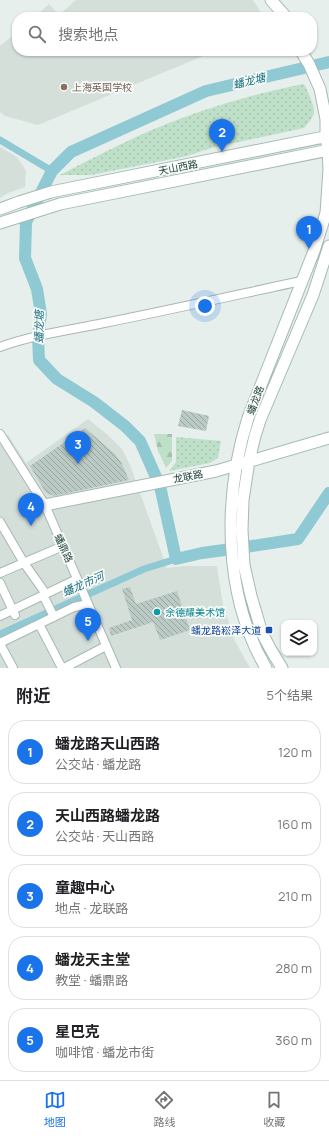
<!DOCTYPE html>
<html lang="zh">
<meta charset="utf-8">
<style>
body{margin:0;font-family:Manrope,"Noto Sans SC",sans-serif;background:#f6f6f6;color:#202124}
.controls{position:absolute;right:12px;bottom:12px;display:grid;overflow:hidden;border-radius:8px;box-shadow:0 1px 3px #0004}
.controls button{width:36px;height:36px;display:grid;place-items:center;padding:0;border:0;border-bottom:1px solid #e0e0e0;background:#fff;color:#202124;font:20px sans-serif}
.you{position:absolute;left:205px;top:306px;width:14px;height:14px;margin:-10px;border:3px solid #fff;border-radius:50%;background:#1a73e8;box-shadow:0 0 0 6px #1a73e833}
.badge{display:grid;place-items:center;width:26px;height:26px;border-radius:50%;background:#1a73e8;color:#fff;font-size:13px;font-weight:700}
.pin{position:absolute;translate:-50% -33px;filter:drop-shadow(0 1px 2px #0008)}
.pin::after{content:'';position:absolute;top:21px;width:14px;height:12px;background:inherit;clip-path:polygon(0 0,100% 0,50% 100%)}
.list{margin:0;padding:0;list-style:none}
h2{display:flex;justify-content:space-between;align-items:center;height:52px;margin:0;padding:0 16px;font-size:17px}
h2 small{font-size:13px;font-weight:400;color:#757577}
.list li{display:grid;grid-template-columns:26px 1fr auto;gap:12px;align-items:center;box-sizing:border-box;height:64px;margin:0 8px 8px;padding:0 8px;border:1px solid #e0e0e0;border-radius:16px}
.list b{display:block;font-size:15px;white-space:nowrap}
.list p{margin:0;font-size:13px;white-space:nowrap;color:#757577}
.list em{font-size:13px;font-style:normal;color:#757577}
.icon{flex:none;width:22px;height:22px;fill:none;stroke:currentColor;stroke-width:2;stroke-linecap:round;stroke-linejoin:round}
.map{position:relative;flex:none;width:329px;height:668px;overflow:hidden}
.search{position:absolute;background:#fff;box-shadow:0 1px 3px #0004;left:12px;right:12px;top:12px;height:44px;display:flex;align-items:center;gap:10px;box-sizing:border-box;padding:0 14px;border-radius:16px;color:#757577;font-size:15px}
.sheet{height:412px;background:#fff}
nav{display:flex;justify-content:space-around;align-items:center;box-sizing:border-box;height:56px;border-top:1px solid #e0e0e0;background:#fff;font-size:11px;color:#757577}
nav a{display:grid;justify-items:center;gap:2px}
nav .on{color:#1a73e8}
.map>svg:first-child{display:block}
</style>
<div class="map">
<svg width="329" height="668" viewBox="0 0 329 668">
<defs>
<pattern id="grass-dots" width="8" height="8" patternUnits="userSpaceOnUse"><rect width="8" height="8" fill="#bfe0c8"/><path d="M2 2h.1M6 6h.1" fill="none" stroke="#a4c1ad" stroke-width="1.8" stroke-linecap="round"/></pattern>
<pattern id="forest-firs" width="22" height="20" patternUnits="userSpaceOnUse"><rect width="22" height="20" fill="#bfe0c8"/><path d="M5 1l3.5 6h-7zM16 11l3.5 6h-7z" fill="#a4c1ad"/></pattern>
<pattern id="building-back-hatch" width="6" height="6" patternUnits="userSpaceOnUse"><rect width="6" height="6" fill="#bbcac4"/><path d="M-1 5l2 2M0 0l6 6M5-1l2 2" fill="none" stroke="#98a6a0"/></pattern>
</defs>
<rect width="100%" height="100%" fill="#e6efeb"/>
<path fill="#d4dfda" d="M76,0H253L264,17H35L49,4L59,15Z
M17,32V51H215L38,125L5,116L0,112V46Z
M0,147L17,157L26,171L25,187L8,193L0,198Z
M88,419L109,436L122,449L130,465L167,568L185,566H217L223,605L235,641L250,668H0V441L8,435L26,463Z"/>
<path fill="url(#grass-dots)" d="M304,84C307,90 314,104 314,111C314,117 308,123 304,128L211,148L187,156L91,175H60C85,162 110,149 136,137C190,113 246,95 304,84Z
M176,437L221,441L218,458L210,463L169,471L176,462Z"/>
<path fill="url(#forest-firs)" d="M154,434H172V461L166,468L158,451Z"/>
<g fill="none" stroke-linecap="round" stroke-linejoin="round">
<path stroke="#8ec9d4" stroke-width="7" d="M0,140L52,171
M0,634L144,569L176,559"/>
<path stroke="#8ec9d4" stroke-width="12" d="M329,62L206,91L71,152L52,171L26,222L25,258L37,289L41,314L38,337L39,360L57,379L94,402L125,426L140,441L160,486L176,559L202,553L239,548L298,539L329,493"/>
</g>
<path fill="url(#building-back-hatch)" d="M182,410L209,416L206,431L178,426Z
M85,428L115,454L121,462L129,480L54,496L46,493L30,466Z
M130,587L136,604L177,591L190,630L160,640L153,622L111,636L109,628L132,620L122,589Z"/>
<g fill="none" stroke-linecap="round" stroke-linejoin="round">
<g stroke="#a8b8b2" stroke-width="10">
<path id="street" d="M0,347C33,335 70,330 104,323C170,310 236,295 301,281
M0,434L45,505L116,668
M0,522L24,563L46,594
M0,573L63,546
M0,583L15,615
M43,595L54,617
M0,616L77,579
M39,624L62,668
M0,643L74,607L88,604
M0,644L13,668
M64,668L106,646"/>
</g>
<g stroke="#a4bbb3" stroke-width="13">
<path id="secondary" d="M271,0L286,17
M0,209L19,202L51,192L329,136
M0,223L60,204L329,150
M45,505L216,471L329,438
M266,668C223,595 223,497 248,418L314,251L326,213L329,169L328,150L326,137V119L320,89L309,64L301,51
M282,668L271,650L262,633L251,596L244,565L242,530L243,500L249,461L255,436L260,420L313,295L329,246"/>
</g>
<use href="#street" stroke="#fff" stroke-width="8"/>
<use href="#secondary" stroke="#fff" stroke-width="11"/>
</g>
<circle fill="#8d6e63" stroke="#f7fbf9" stroke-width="1.5" cx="64" cy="87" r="4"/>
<circle fill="#0f9aa8" stroke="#f7fbf9" stroke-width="1.5" cx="157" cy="612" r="4"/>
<rect fill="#1a4fb4" stroke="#f7fbf9" stroke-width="1.5" x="265" y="626" width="8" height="8" rx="2"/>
<g text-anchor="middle" stroke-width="3.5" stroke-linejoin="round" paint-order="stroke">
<g font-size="10" fill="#785e54" stroke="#f7fbf9" text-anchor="start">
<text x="72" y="91">上海英国学校</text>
</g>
<g font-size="10" fill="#24423a" stroke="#f7fbf9">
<text transform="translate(178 167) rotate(-11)" y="4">天山西路</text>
<text transform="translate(255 400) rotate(-69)" y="4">蟠龙路</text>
<text transform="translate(188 476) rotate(-11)" y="4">龙联路</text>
<text transform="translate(64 548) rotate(66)" y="4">蟠鼎路</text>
</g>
<g font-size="10" fill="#0d838f" stroke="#f7fbf9" text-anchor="start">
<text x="165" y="616">余德耀美术馆</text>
</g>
<g font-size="10" fill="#164399" stroke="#f7fbf9" text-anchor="end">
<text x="261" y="634">蟠龙路崧泽大道</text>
</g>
<g font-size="11" font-style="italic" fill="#1c6f80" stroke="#f7fbf9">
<text transform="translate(249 81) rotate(-14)" y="4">蟠龙塘</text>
<text transform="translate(39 327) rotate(-89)" y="4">蟠龙塘</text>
<text transform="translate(83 584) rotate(-24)" y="4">蟠龙市河</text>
</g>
</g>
</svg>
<div class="controls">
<button><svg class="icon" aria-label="layers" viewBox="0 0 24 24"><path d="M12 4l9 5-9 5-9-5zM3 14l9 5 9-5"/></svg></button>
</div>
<div class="you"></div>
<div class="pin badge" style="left:309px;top:249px">1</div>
<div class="pin badge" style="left:222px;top:152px">2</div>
<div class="pin badge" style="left:78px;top:464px">3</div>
<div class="pin badge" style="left:31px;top:526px">4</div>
<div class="pin badge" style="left:88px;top:641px">5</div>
<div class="search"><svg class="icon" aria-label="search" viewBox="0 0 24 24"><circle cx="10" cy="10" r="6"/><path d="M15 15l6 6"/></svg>搜索地点</div>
</div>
<section class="sheet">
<h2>附近<small>5个结果</small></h2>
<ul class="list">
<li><span class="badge">1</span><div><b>蟠龙路天山西路</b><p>公交站 · 蟠龙路</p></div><em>120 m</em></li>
<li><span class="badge">2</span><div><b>天山西路蟠龙路</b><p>公交站 · 天山西路</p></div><em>160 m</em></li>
<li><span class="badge">3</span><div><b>童趣中心</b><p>地点 · 龙联路</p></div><em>210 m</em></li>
<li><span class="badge">4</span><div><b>蟠龙天主堂</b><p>教堂 · 蟠鼎路</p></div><em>280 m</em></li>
<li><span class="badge">5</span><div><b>星巴克</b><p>咖啡馆 · 蟠龙市街</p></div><em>360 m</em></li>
</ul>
</section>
<nav>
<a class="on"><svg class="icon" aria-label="map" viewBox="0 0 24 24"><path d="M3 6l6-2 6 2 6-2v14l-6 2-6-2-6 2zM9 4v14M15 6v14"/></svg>地图</a>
<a><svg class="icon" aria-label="directions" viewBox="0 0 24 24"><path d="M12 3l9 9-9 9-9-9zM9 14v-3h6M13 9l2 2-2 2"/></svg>路线</a>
<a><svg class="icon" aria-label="saved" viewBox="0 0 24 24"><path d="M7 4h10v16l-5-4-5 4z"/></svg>收藏</a>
</nav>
